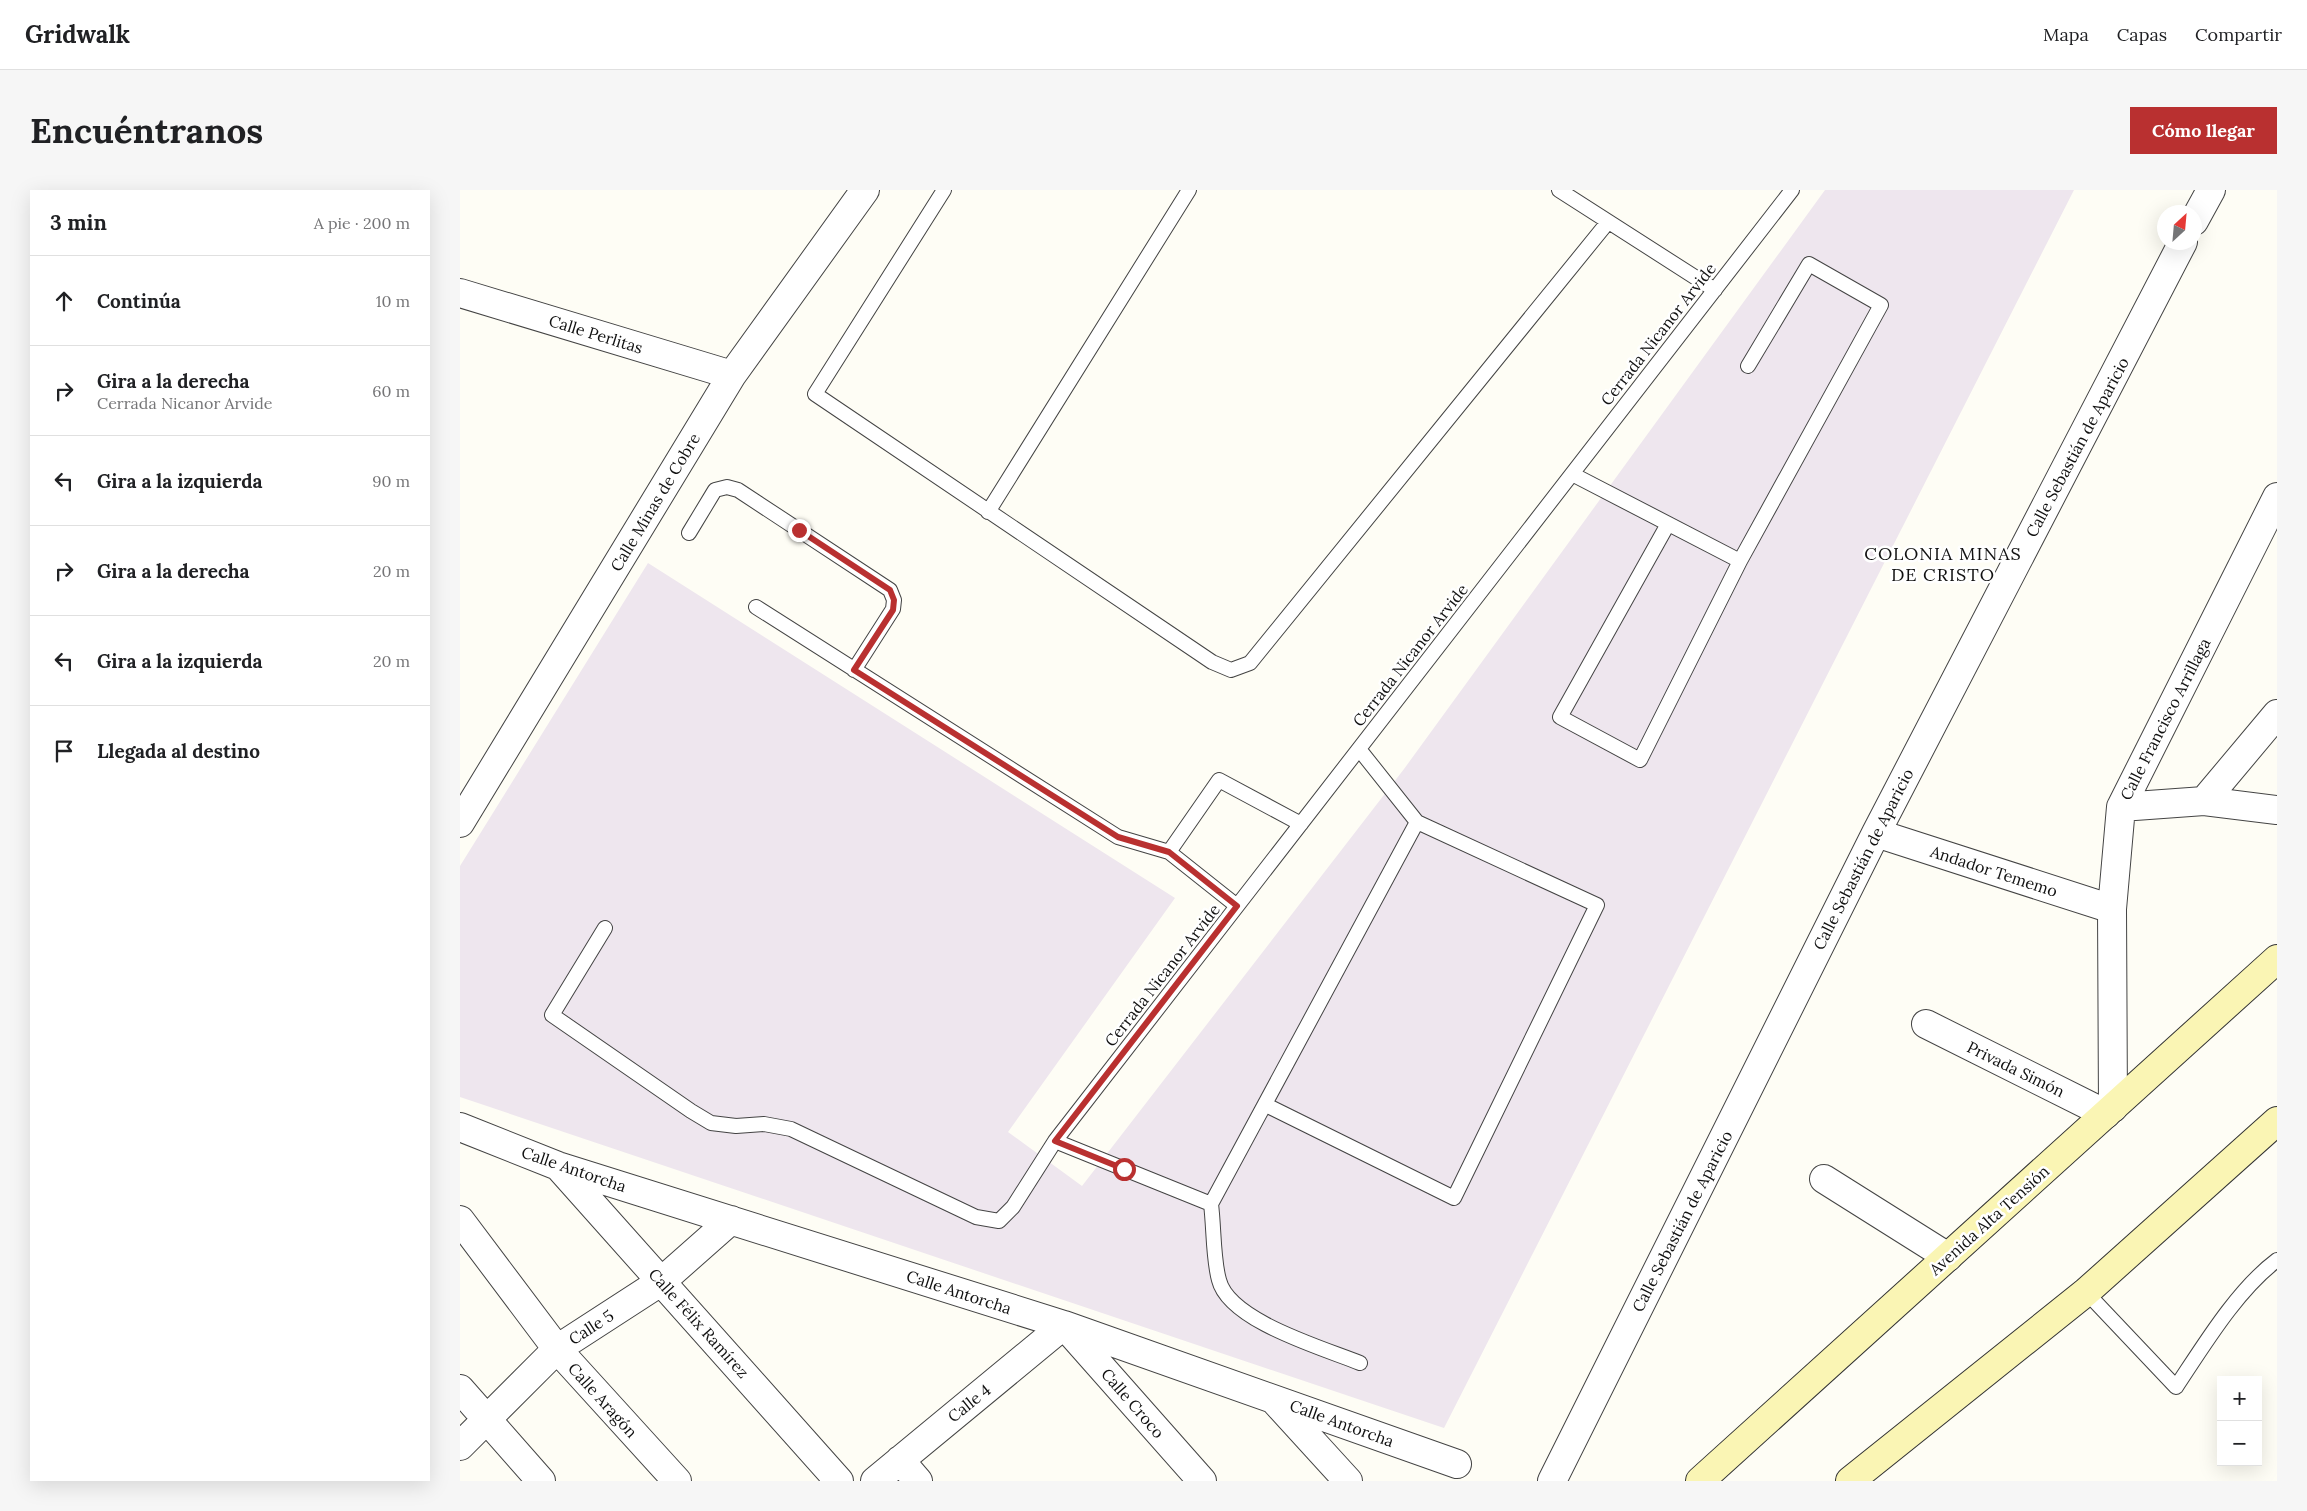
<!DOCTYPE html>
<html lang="es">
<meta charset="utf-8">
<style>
body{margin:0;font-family:Lora,serif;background:#f6f6f6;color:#202124}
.controls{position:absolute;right:15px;bottom:15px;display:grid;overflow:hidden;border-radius:0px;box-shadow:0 5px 20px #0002}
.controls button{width:45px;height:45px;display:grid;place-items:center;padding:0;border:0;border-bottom:1px solid #e0e0e0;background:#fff;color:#202124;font:25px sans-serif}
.compass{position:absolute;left:1697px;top:15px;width:45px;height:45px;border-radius:50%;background:#fff;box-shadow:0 5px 20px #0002;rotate:26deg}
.stop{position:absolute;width:15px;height:15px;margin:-11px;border:4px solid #b93030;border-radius:50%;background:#fff}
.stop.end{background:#b93030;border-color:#fff;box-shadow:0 1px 5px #0008}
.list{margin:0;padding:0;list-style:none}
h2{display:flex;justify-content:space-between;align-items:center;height:65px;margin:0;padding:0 20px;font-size:21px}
h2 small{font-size:16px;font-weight:400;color:#757577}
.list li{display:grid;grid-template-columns:32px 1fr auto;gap:15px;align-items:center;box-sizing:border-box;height:90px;padding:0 20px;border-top:1px solid #e0e0e0}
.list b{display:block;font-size:19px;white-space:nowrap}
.list p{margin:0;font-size:16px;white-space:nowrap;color:#757577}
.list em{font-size:16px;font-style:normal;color:#757577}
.icon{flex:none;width:28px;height:28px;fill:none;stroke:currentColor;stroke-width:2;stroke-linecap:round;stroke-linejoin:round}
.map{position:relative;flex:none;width:1817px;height:1291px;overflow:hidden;border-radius:0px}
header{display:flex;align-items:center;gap:30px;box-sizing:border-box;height:70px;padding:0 25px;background:#fff;border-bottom:1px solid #e0e0e0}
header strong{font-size:24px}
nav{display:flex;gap:28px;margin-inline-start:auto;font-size:18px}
.intro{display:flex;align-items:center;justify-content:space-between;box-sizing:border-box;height:120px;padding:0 30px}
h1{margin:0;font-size:35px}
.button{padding:12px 22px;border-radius:0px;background:#b93030;color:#fff;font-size:18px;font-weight:700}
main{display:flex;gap:30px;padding:0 30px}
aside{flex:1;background:#fff;border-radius:0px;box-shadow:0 5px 20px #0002}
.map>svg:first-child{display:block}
</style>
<header>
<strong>Gridwalk</strong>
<nav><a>Mapa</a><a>Capas</a><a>Compartir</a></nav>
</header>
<div class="intro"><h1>Encuéntranos</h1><a class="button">Cómo llegar</a></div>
<main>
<aside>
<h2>3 min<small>A pie · 200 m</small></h2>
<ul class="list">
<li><svg class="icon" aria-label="ahead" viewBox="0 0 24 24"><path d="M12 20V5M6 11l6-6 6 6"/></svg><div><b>Continúa</b></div><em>10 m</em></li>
<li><svg class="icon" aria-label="right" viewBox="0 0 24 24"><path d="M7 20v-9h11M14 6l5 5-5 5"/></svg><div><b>Gira a la derecha</b><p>Cerrada Nicanor Arvide</p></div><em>60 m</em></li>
<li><svg class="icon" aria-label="left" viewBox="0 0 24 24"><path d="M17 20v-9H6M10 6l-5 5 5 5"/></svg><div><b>Gira a la izquierda</b></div><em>90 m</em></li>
<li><svg class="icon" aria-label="right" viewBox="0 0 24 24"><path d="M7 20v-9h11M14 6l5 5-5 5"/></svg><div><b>Gira a la derecha</b></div><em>20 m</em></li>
<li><svg class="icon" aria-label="left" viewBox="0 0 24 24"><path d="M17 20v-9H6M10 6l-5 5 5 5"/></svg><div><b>Gira a la izquierda</b></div><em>20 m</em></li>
<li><svg class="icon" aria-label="arrive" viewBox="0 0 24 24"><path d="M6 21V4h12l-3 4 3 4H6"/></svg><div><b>Llegada al destino</b></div></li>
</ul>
</aside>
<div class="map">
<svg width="1817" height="1291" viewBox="0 0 1817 1291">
<rect width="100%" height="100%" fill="#fefdf5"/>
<path fill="#eee6ee" d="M1365,0H1614L984,1238L0,907V676L188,373L715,708L548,942L622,996L944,579Z"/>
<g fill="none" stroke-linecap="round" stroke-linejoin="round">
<g stroke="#444" stroke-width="16">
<path id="lane" d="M484,0L355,204L752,472L771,480L790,473L1148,32
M1099,0L1255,100
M1112,284L1280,371
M528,322L729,0
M1208,334L1100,527L1180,570L1280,371L1421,115L1349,74L1288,176
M229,343L255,300L267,297L278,300L430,400L434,410L433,419L394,480
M296,417L658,647L709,662
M777,716L709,662L759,590L841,634
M145,738L92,825L231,921L251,933L276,936L304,934L331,939L516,1027L539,1031L553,1017L595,951L1332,0
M806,915L994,1008L1137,715L957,632
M595,951L751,1014L957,632L899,559
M751,1014C754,1037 753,1069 759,1090C769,1131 863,1158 900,1173
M1626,1102L1716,1197C1744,1155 1777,1100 1817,1070"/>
</g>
<g stroke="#444" stroke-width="30">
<path id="street" d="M1734,31L1751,0
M0,103L272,185
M1744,611L1817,524
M1661,617L1744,611L1817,620
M0,633L272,185L405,0
M1416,643L1652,719
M1466,834L1646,924
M1653,918L1652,719L1661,617L1817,307
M0,937L98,976L604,1135L997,1274
M99,977L379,1291
M1364,989L1488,1067
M0,1030L97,1159L217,1291
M0,1199L81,1291
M815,1211L888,1291
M0,1256L97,1159L202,1091L271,1030
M440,1270L458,1291
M415,1291L604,1135L742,1291
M1092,1291L1416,643L1723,52"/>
</g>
<g stroke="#333" stroke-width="30">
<path id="secondary" d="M1240,1291L1817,769
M1390,1291L1626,1102L1817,931"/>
</g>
<use href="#lane" stroke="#fff" stroke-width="14"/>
<use href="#street" stroke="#fff" stroke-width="28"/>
<use href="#secondary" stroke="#faf5b4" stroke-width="28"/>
</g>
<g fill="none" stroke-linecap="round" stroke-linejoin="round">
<path stroke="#b93030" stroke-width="6" d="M339,340L430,400L434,410L433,420L394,480L658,647L709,662L777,716L595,951L664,979"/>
</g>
<g text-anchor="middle" stroke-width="5" stroke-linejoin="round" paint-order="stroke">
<g font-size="16" fill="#111" stroke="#fff">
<text transform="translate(136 144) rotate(17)" y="6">Calle Perlitas</text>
<text transform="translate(1198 144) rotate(-52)" y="6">Cerrada Nicanor Arvide</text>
<text transform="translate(1617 257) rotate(-62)" y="6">Calle Sebastián de Aparicio</text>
<text transform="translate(195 312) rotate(-59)" y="6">Calle Minas de Cobre</text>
<text transform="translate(950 465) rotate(-52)" y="6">Cerrada Nicanor Arvide</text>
<text transform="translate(1705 529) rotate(-63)" y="6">Calle Francisco Arrillaga</text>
<text transform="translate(1403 669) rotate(-63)" y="6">Calle Sebastián de Aparicio</text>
<text transform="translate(1534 681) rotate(18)" y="6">Andador Tememo</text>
<text transform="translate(702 785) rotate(-52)" y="6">Cerrada Nicanor Arvide</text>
<text transform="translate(1556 879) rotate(26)" y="6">Privada Simón</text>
<text transform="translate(114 979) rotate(19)" y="6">Calle Antorcha</text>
<text transform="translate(1529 1030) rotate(-42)" y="6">Avenida Alta Tensión</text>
<text transform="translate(1222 1031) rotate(-63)" y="6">Calle Sebastián de Aparicio</text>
<text transform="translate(499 1102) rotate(18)" y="6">Calle Antorcha</text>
<text transform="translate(239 1133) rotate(48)" y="6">Calle Félix Ramírez</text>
<text transform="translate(131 1137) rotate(-33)" y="6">Calle 5</text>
<text transform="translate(143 1210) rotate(48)" y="6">Calle Aragón</text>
<text transform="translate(509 1213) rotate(-39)" y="6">Calle 4</text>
<text transform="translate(673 1213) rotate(49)" y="6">Calle Croco</text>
<text transform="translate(882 1233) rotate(20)" y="6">Calle Antorcha</text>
</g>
<g font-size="18" letter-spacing="1" fill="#111" stroke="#fff">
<text x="1483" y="370">COLONIA MINAS<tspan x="1483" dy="21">DE CRISTO</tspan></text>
</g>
</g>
</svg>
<div class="controls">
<button>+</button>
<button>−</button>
</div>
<svg class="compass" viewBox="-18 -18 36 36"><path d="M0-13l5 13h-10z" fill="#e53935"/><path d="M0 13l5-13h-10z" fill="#757577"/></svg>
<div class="stop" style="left:664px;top:979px"></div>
<div class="stop end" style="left:339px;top:340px"></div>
</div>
</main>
